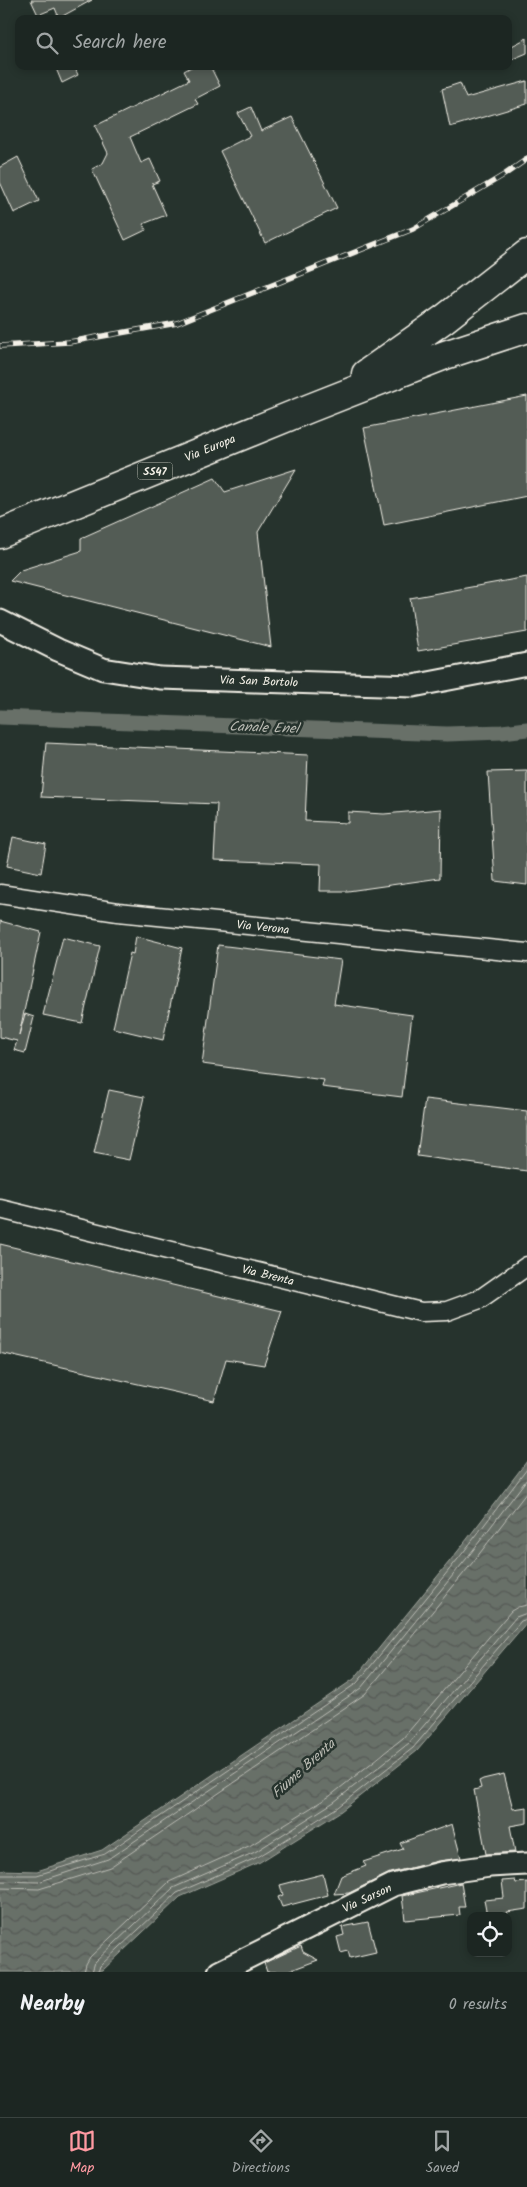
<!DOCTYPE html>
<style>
body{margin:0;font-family:Kalam,sans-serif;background:#252e2a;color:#f1f3f6}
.controls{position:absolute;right:15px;bottom:15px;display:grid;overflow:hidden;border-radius:10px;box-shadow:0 2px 8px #0003}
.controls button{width:45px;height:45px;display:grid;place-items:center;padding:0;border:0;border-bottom:1px solid #3a4340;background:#1c2622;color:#f1f3f6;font:25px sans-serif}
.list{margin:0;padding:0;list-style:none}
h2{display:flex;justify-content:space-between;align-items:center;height:65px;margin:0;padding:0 20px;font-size:21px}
h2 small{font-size:16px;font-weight:400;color:#a0a5a5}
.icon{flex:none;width:28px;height:28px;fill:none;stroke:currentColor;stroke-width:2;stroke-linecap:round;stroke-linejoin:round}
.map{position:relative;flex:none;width:527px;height:1972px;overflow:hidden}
.search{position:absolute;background:#1c2622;box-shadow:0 2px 8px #0003;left:15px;right:15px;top:15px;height:55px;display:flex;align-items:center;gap:12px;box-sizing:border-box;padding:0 18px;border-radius:10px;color:#a0a5a5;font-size:19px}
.sheet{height:145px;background:#1c2622}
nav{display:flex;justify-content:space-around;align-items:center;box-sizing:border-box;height:70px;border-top:1px solid #3a4340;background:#1c2622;font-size:14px;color:#a0a5a5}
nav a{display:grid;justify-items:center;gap:2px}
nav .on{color:#ff9aa2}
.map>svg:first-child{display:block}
</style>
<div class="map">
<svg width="527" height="1972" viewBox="0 0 527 1972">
<defs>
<pattern id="water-waves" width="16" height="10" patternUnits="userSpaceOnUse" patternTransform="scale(1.25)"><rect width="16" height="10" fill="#676f68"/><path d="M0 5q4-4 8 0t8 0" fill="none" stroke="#565a55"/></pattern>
</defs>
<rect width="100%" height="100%" fill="#26332d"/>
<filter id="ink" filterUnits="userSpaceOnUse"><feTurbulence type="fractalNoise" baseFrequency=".02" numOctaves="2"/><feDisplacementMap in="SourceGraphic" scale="10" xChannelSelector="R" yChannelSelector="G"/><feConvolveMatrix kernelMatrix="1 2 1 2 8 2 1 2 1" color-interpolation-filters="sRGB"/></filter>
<g filter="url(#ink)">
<path fill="url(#water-waves)" stroke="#9fa39b" d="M527,1461V1622L417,1751L341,1811L260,1862L180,1897L103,1970L92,1972H0V1870L37,1871L102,1850L354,1679L458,1551Z"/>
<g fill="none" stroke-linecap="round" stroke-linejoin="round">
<path stroke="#bcbdb5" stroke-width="1" d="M0,1875H37L105,1854L357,1683L462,1554L527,1469
M0,1881L38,1882L108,1859L361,1688L467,1558L527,1479
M0,1888L39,1889L110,1867L365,1694L473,1562L527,1492
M84,1972L86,1964L90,1957L169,1882L251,1845L330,1796L403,1738L511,1611L518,1607L527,1605
M92,1972L95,1962L173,1888L255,1852L334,1802L409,1743L516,1617L527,1613
M98,1972L100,1966L177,1893L258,1857L338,1807L413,1748L521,1621L527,1619"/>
<path stroke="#676f68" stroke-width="15" d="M0,717L447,734L502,732L527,729"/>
</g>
<path fill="#525c55" stroke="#f4f1e8" d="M31,0H92L59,18L55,8L38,15Z
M527,38V53L508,61V48Z
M55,66H74L78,75L62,83Z
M193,66H210L220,86L195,99L198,104L130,137L141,163L150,159L160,181L152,184L166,215L143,224L146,230L125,240L92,169L103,163L108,153L95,126L189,80L184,71Z
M527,81V104L450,127L442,89L460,83L466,98Z
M251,107L261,131L292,117L337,208L265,243L220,151L250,136L238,113Z
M18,157L39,201L14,213L0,182V167Z
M527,396V496L384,525L364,428Z
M296,469L258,532L271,647L10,581L21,570L81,551V538L215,478L225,492Z
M527,577V632L418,651L410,598Z
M46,743L308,755L305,821L348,823V812L384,814L441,809L440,878L348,891H320L321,864L214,860L217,804L41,797Z
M527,771V885L495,881L488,772Z
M13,837L46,844L41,873L7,866Z
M0,921L41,932L19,1035L25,1014L34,1017L25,1053L14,1050L17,1041L0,1037Z
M136,936L182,948L163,1040L113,1028L130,953L133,954Z
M63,937L100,946L82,1023L43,1015Z
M218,945L341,960L334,1004L412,1015L402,1097L322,1087L324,1080L202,1064Z
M109,1090L144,1097L129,1160L94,1153Z
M425,1099L527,1111V1171L417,1156Z
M0,1244L282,1311L264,1365L226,1359L214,1401L0,1353Z
M504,1774L513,1809L527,1807V1823L510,1826L515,1852L486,1854L474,1790L481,1788L479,1781L483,1779Z
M452,1824L461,1858L438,1861L390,1873L349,1893L334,1894L341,1876L366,1866L363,1862L403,1849L400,1843Z
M323,1874L328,1895L282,1907L278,1897L283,1895L280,1885Z
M515,1880L516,1883L527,1882V1909L507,1912L508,1916H487L484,1900L504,1898L502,1881Z
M461,1883L465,1907H459L460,1915L405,1920L402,1896Z
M368,1922L376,1952L350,1958L348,1951L341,1953L337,1937L344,1935L342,1927Z
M301,1946L303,1952L318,1960L286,1972H267L264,1963Z"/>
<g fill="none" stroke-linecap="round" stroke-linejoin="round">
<g stroke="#f4f1e8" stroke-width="21">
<path id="minor" d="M0,894L118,912L527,953
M0,1209L421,1312L447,1311L480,1299L527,1266"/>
</g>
<g stroke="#f4f1e8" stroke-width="25">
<path id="tertiary" d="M0,621L58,650L103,669L160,678L413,686L527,664
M219,1972L393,1885L441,1873L490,1866L527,1864"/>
</g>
<g stroke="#f4f1e8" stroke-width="31">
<path id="trunk" d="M366,374L444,319L527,254
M0,534L310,408L445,355L527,328"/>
</g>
<use href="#minor" stroke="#26332d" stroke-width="18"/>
<use href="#tertiary" stroke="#26332d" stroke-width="21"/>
<use href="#trunk" stroke="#26332d" stroke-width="28"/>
<g stroke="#f4f1e8" stroke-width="5.5">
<path id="rail" d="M0,346L69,342L177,323L413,229L504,175L527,159"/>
</g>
<use href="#rail" stroke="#26332d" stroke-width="4" stroke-dasharray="11" stroke-linecap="butt"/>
</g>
</g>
<g text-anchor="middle" stroke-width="5" stroke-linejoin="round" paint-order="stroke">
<rect fill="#26332d" stroke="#b6b8b0" stroke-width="1" x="137.5" y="462.5" width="35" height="17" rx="4"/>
<g font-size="11" font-weight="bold" fill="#f4f1e8">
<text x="155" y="475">SS47</text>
</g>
<g font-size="12" fill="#f4f1e8" stroke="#26332d">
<text transform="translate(210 448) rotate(-22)" y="4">Via Europa</text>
<text transform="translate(259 681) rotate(2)" y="4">Via San Bortolo</text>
<text transform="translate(263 927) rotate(6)" y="4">Via Verona</text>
<text transform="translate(268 1275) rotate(14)" y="4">Via Brenta</text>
<text transform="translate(367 1898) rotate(-25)" y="4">Via Sarson</text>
</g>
<g font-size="14" font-style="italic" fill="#bcbdb5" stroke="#26332d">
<text transform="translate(264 727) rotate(2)" y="5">Canale Enel</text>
<text transform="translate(303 1768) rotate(-42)" y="5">Fiume Brenta</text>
</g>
</g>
</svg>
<div class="controls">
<button><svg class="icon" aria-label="locate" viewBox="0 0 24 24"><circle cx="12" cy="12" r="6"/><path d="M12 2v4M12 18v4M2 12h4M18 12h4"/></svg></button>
</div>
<div class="search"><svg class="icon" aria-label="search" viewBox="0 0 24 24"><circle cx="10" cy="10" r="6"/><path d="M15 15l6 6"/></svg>Search here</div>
</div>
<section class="sheet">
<h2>Nearby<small>0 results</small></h2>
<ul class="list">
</ul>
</section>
<nav>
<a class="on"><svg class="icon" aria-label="map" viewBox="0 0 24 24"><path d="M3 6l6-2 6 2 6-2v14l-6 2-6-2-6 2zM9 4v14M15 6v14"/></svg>Map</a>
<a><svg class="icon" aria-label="directions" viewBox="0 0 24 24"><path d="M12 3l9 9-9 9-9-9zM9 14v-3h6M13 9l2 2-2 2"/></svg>Directions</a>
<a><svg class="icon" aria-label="saved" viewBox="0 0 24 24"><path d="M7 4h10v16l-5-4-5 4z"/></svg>Saved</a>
</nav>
